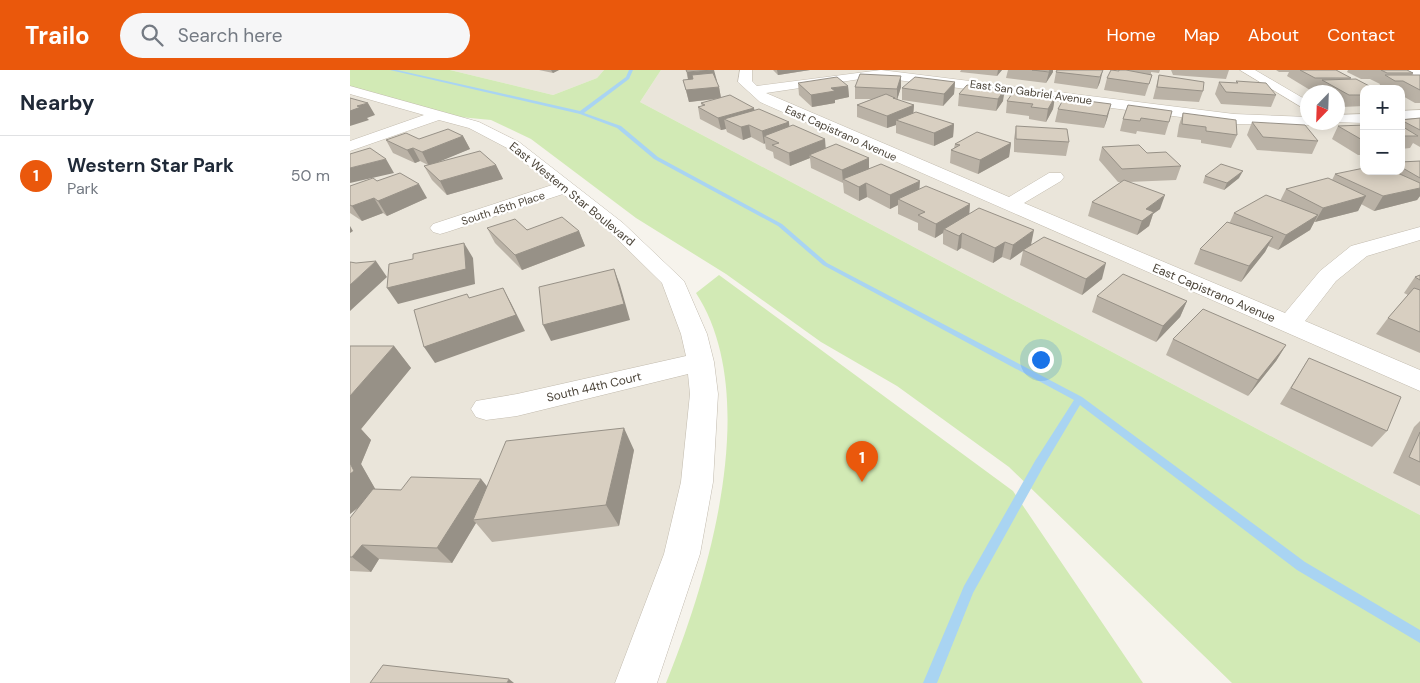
<!DOCTYPE html>
<meta charset="utf-8">
<style>
body{margin:0;font-family:"DM Sans",sans-serif;background:#f6f6f7;color:#1f2937}
.controls{position:absolute;right:15px;top:15px;display:grid;overflow:hidden;border-radius:10px;box-shadow:0 2px 12px #0003}
.controls button{width:45px;height:45px;display:grid;place-items:center;padding:0;border:0;border-bottom:1px solid #e0e1e3;background:#fff;color:#1f2937;font:25px sans-serif}
.compass{position:absolute;left:950px;top:15px;width:45px;height:45px;border-radius:50%;background:#fff;box-shadow:0 2px 12px #0003;rotate:203deg}
.you{position:absolute;left:690px;top:289px;width:18px;height:18px;margin:-12px;border:4px solid #fff;border-radius:50%;background:#1a73e8;box-shadow:0 0 0 8px #1a73e833}
.badge{display:grid;place-items:center;width:32px;height:32px;border-radius:50%;background:#ea580c;color:#fff;font-size:16px;font-weight:700}
.pin{position:absolute;translate:-50% -41px;filter:drop-shadow(0 1px 2px #0008)}
.pin::after{content:'';position:absolute;top:26px;width:18px;height:15px;background:inherit;clip-path:polygon(0 0,100% 0,50% 100%)}
.list{margin:0;padding:0;list-style:none}
h2{display:flex;justify-content:space-between;align-items:center;height:65px;margin:0;padding:0 20px;font-size:21px}
h2 small{font-size:16px;font-weight:400;color:#747a83}
.list li{display:grid;grid-template-columns:32px 1fr auto;gap:15px;align-items:center;box-sizing:border-box;height:80px;padding:0 20px;border-top:1px solid #e0e1e3}
.list b{display:block;font-size:19px;white-space:nowrap}
.list p{margin:0;font-size:16px;white-space:nowrap;color:#747a83}
.list em{font-size:16px;font-style:normal;color:#747a83}
.icon{flex:none;width:28px;height:28px;fill:none;stroke:currentColor;stroke-width:2;stroke-linecap:round;stroke-linejoin:round}
.map{position:relative;flex:none;width:1070px;height:613px;overflow:hidden}
header{display:flex;align-items:center;gap:30px;box-sizing:border-box;height:70px;padding:0 25px;background:#ea580c;color:#fff}
header strong{font-size:24px}
nav{display:flex;gap:28px;margin-inline-start:auto;font-size:18px}
.search{width:350px;height:45px;background:#f6f6f7;display:flex;align-items:center;gap:12px;box-sizing:border-box;padding:0 18px;border-radius:28px;color:#747a83;font-size:19px}
main{display:flex}
aside{flex:1;background:#fff}
.map>svg:first-child{display:block}
</style>
<header>
<strong>Trailo</strong>
<div class="search"><svg class="icon" aria-label="search" viewBox="0 0 24 24"><circle cx="10" cy="10" r="6"/><path d="M15 15l6 6"/></svg>Search here</div>
<nav><a>Home</a><a>Map</a><a>About</a><a>Contact</a></nav>
</header>
<main>
<aside>
<h2>Nearby<small></small></h2>
<ul class="list">
<li><span class="badge">1</span><div><b>Western Star Park</b><p>Park</p></div><em>50 m</em></li>
</ul>
</aside>
<div class="map">
<svg width="1070" height="613" viewBox="0 0 1070 613">
<rect width="100%" height="100%" fill="#f6f3ec"/>
<path fill="#eae5da" fill-rule="evenodd" d="M100,0H254L247,8L203,25Z
M311,0H1070V445L290,32ZM1014,19H1051V101H1014ZM958,22H988V52H958Z
M0,20L143,64L323,211L354,324L286,613H0Z"/>
<path fill="#d2eab5" d="M0,0H100L203,25L247,8L254,0H311L290,32L1070,445V613H882L659,397L547,316L471,272L376,204L286,148L181,69L141,50L89,45L0,20Z
M369,205L663,421L793,613H316C359,508 413,326 346,223Z"/>
<g fill="none" stroke-linecap="round" stroke-linejoin="round">
<path fill="#a9d4f2" fill-rule="evenodd" d="M40,0H47L230,41L276,7L279,0H283L279,9L234,43L271,56L308,87L432,154L477,193L732,327L955,492L1070,560V573L947,500L730,335L693,397L623,523L587,613H573L614,516L685,391L724,330L473,195L428,156L304,89L267,58L230,44Z"/>
<g stroke="#c2bbae" stroke-width="1">
<path id="minor" d="M390,0H402V11L407,16L531,0L884,44L958,47V52H965L963,55L884,54L524,7L416,23L659,127L699,103H711L714,107L711,111L674,133L935,243L970,201L1001,176L1070,157V170L1017,186L986,211L955,251L1070,300V321L410,32L388,12Z
M890,0H905L958,31V41Z
M1054,0H1070V8Z
M0,16L129,52L169,72L273,153L334,211L357,264L364,292L368,324L363,412L350,484L307,613H265L314,484L331,412L340,324L338,304L167,346L136,350L126,347L121,339L126,331L167,324L336,286L331,264L312,213L259,161L213,124L97,162L90,164L83,162L80,158L83,154L202,115L157,78L119,58L89,50L0,81V71L74,45L0,24Z
M1070,40V48L1051,49V41Z
M1014,44V53L984,52H988V45Z"/>
</g>
<use href="#minor" fill="#fff" fill-rule="evenodd"/>
</g>
<path fill="#bab2a6" d="M189,0H209L203,3Z
M336,0L366,11L369,17L371,28L439,52V57L476,78L519,88V98L569,119L752,209L732,225L670,195L673,181L660,190L652,187L643,193L611,178L607,181L593,174V163L585,168L568,160V153L548,144V135L540,139L517,127L509,131L494,123L493,113L461,98L460,88L440,96L424,88L423,82L416,79L415,73L414,74L401,67L393,70L377,62L376,59L371,60L350,49L348,37L352,36L351,33L367,29L339,32L333,10H338Z
M423,0H460L428,5Z
M611,0H652L647,6L610,2Z
M658,0H703V2L696,13L656,8Z
M749,0L750,12L747,19L704,13L706,2Z
M769,0H810L809,3L801,2V4L802,5L795,26L754,20L757,8Z
M821,0H879L876,9L823,5Z
M926,0H986L1001,8L1000,9L1014,19V36L992,37L988,34V22H968L966,21L967,20H960L937,6L939,2H929Z
M998,0H1057L1063,3L1062,5H1070V33H1065L1051,25V19H1032L1029,17L1030,14L1020,9H1011L997,2Z
M809,5L853,21L849,32L803,29Z
M551,6V17L547,30L564,35L563,43L604,54L603,67L584,76L546,63V55L537,58L507,47V35L522,29H505V17Z
M886,11L926,25L921,37L871,34L865,24L869,12L886,13Z
M605,12L604,24L593,36L552,30V18Z
M448,13L498,16L499,27L485,30V33L462,37L449,25Z
M617,15L653,31L646,41L608,36L609,24Z
M705,27L703,39L696,52L679,49V46L656,43L657,31Z
M778,35L819,52L815,65L787,61L786,64L770,61L773,49Z
M708,39L758,46L754,58L705,52Z
M833,43L887,65L881,78L851,73V70L827,67L829,55Z
M1070,48V77L1063,73L1060,78L1051,79V50Z
M902,52L968,71L962,84L907,80L897,65Z
M1014,55V85H1008L982,69L988,56Z
M666,56L719,72L716,86L664,82V69Z
M113,66L120,79L84,93L146,95L153,109L97,125L82,110L74,96L78,95L70,91L65,93L43,83L36,70L69,69Z
M661,73L659,87L628,104L600,93L601,80L604,78L605,74Z
M752,77L797,83L831,96L826,110L778,112L810,139L803,144L799,156L787,165L738,146L742,132L771,112H768L749,90Z
M1070,91V126L1067,130L1024,141L1011,134L1008,141L964,152L960,160L928,180L918,176L915,182L891,212L844,194L850,179L880,152L884,143L930,131L936,119L982,110L985,104L1014,101H1051V92Z
M855,106L889,108L874,120L853,113Z
M27,111L77,128L37,146L33,143L12,151L0,143V116Z
M137,158L229,161L235,176L172,200L145,173Z
M1070,205V283L1026,264L1038,248L1058,225L1054,223L1065,207Z
M747,226L837,231L830,247L806,272L742,242Z
M823,269L936,275L926,291L898,326L816,285Z
M0,276H44L61,298L11,359L21,370L11,394L25,419L51,420L131,409L137,417L284,380L269,456L142,472L126,453L102,493L29,489L21,502L0,501V448L9,437L0,444Z
M959,288L1037,361L1022,377L930,334Z
M1070,351V416L1043,403L1064,357Z"/>
<path fill="#979187" d="M201,0H209L203,3Z
M364,0L367,11L342,5L344,13L339,14L337,2Z
M427,0H460L428,5Z
M648,0H652L647,6Z
M700,0H703V2L696,13L699,2Z
M753,0L750,12L747,19L750,7Z
M551,6V17L547,30V19Z
M605,12L604,24L593,36L594,24Z
M498,16L499,27L485,30V33L462,37L461,25L481,18Z
M369,17L371,28L339,32L336,20Z
M655,19L653,31L646,41L648,29Z
M705,27L703,39L696,52L698,39Z
M18,33L25,45L17,48L19,50L0,56V41L7,36Z
M761,34L758,46L754,58L757,46Z
M564,35L563,47L546,50V55L537,58V46Z
M404,38L406,50L374,49L376,59L371,60L368,48Z
M439,52L440,64L414,66L415,73L414,74L412,61Z
M604,54L603,67L584,76V63Z
M399,55L401,67L393,70L391,57Z
M113,66L120,79L79,96L72,82Z
M475,69L476,82L459,85L460,88L440,96L439,83Z
M661,73L659,87L628,104L630,90Z
M63,78L70,91L65,93L57,80Z
M519,88V102L493,109V113L492,100Z
M36,89L44,103L0,113V98Z
M146,95L153,109L97,125L90,111Z
M893,101L889,108L874,120L877,113Z
M570,111L569,125L548,129V135L540,139V125Z
M516,113L517,127L509,131V117Z
M69,114L77,128L37,146L28,131Z
M1070,118V126L1067,130L1024,141L1033,126Z
M815,125L810,139L803,144L799,156L787,165L796,139Z
M1016,126L1008,141L965,152L973,138Z
M24,128L33,143L12,151L2,136Z
M620,134L619,149L594,159L593,163L585,168L586,154Z
M968,145L960,160L928,180L936,165Z
M0,156L3,161L0,163Z
M684,160L681,175L660,190L663,175Z
M229,161L235,176L172,200L165,185Z
M612,163L611,178L607,181L609,166Z
M923,167L915,182L891,212L899,196Z
M655,172L652,187L643,193L645,178Z
M114,173L123,188L125,214L48,234L37,218Z
M26,191L37,207L0,241V215Z
M756,193L752,209L732,225L736,209Z
M264,199L270,215L280,250L201,271L193,255Z
M153,218L161,233L175,261L85,293L74,277Z
M837,231L830,247L806,272L813,256Z
M936,275L926,291L898,326L908,310Z
M44,276L61,298L11,359L21,370L11,394L27,422L0,444V326Z
M274,358L284,380L269,456L256,435Z
M131,409L144,425L123,450L126,453L102,493L87,478Z
M12,475L29,489L21,502L2,487Z
M159,609L164,613H157Z"/>
<path fill="#d8cfc1" stroke="#979187" d="M336,0H363L337,2Z
M682,0H700L699,2Z
M707,0H753L750,7L706,2Z
M761,0L769,1V0H776L802,5L799,14L757,8Z
M950,0H986L1001,8H965Z
M1031,0H1057L1063,3H1037Z
M363,3L369,17L336,20L333,10L343,9L342,5Z
M510,4L551,6L547,19L505,17Z
M809,5L854,12L853,21L807,17Z
M1035,5H1070V20L1053,11H1045Z
M487,7L498,16L481,18L485,21L461,25L448,13Z
M565,7L605,12L594,24L552,18Z
M1006,9L1025,19H1014V25H999L972,10Z
M886,11L916,13L926,25L876,22L869,12L888,13Z
M617,15L655,19L648,29L609,24Z
M664,21L705,27L698,39L681,37L683,34L657,31Z
M536,24L545,28H543L564,35L537,46L507,35Z
M380,25L404,38L368,48L348,37L355,35L351,33Z
M0,28L18,33L7,36L11,37L0,41Z
M714,28L761,34L757,46L708,39Z
M778,35L822,41L819,52L791,48L790,51L773,49Z
M409,39L439,52L412,61L399,55L391,57L374,49Z
M566,42L604,54L584,63L546,50Z
M833,43L886,50L887,65L856,61V57L832,54Z
M1070,48V60L1051,50Z
M902,52L955,55L968,71L913,67Z
M443,55L475,69L439,83L422,75L429,73L414,66Z
M1014,55V71L988,56Z
M666,56L717,59L719,72L666,69Z
M1051,57H1053L1068,66H1051Z
M98,59L113,66L72,82L63,78L57,80L36,70L56,63L69,69Z
M627,62L661,73L630,90L601,80L610,75L605,74Z
M486,74L519,88L492,100L459,85Z
M789,75L797,83L816,82L831,96L772,99L752,77Z
M20,78L36,89L0,98V84Z
M130,81L146,95L90,111L74,96Z
M1070,91V108L1051,97V92Z
M531,94L570,111L540,125L516,113L509,117L493,109Z
M871,94L893,101L877,113L855,106Z
M1014,98V101H1043L1070,113V118L1033,126L985,104Z
M50,103L69,114L28,131L24,128L2,136L0,135V116L23,108L27,111Z
M978,108L1016,126L973,138L936,119Z
M774,110L815,125L796,139L804,142L792,151L742,132Z
M576,116L620,134L586,154L568,145L575,142L548,129Z
M916,125L968,145L936,165L884,143Z
M629,138L684,160L663,175L655,172L645,178L612,163L609,166L594,159Z
M212,147L229,161L165,185L137,158L165,149L177,160Z
M877,152L923,167L899,196L850,179Z
M694,167L756,193L736,209L673,180Z
M114,173L116,199L37,218L39,194L63,189V184Z
M26,191L0,215V192L6,193Z
M264,199L274,234L193,255L189,217Z
M773,204L837,231L813,256L747,226Z
M1070,205V210L1065,207Z
M153,218L166,245L74,277L64,240L117,224L119,228Z
M1064,218L1070,220V262L1038,248Z
M853,239L936,275L908,310L823,269Z
M0,276H44L0,326Z
M959,288L1051,327L1037,361L941,318Z
M274,358L256,435L123,450L156,371Z
M1070,362V392L1059,387Z
M0,393L4,401L0,404Z
M61,407L131,409L87,478L12,475L2,487H0V448L23,419L51,420Z
M33,595L159,609L157,613H20Z"/>
<g text-anchor="middle" stroke-width="4.5" stroke-linejoin="round" paint-order="stroke">
<g font-size="11" fill="#4b4439" stroke="#fff">
<text transform="translate(681 22) rotate(8)" y="4">East San Gabriel Avenue</text>
<text transform="translate(491 63) rotate(24)" y="4">East Capistrano Avenue</text>
<text transform="translate(153 138) rotate(-18)" y="4">South 45th Place</text>
</g>
<g font-size="12" fill="#4b4439" stroke="#fff">
<text transform="translate(222 124) rotate(39)" y="4">East Western Star Boulevard</text>
<text transform="translate(864 223) rotate(23)" y="4">East Capistrano Avenue</text>
<text transform="translate(244 317) rotate(-13)" y="4">South 44th Court</text>
</g>
</g>
</svg>
<div class="controls">
<button>+</button>
<button>−</button>
</div>
<svg class="compass" viewBox="-18 -18 36 36"><path d="M0-13l5 13h-10z" fill="#e53935"/><path d="M0 13l5-13h-10z" fill="#747a83"/></svg>
<div class="you"></div>
<div class="pin badge" style="left:512px;top:412px">1</div>
</div>
</main>
